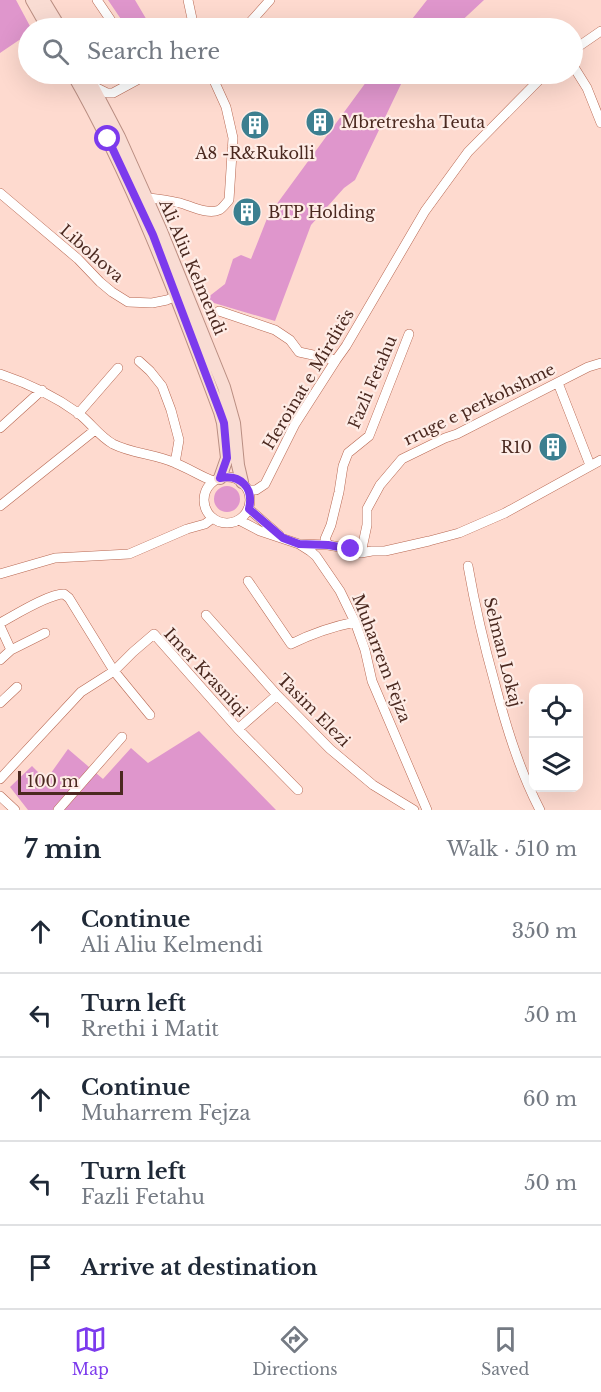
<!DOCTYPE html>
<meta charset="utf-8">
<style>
body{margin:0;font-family:"Libre Baskerville",serif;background:#f2f2f3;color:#1f2937}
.controls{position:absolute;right:18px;bottom:18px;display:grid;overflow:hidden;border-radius:12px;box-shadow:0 6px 24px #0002}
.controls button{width:54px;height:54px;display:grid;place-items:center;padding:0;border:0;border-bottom:2px solid #e0e1e3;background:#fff;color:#1f2937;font:30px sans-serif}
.scale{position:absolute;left:18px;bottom:15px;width:105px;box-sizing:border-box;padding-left:6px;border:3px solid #4b2920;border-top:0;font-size:16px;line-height:21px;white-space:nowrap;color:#4b2920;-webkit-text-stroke:4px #feece6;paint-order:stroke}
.stop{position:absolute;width:18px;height:18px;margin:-14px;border:4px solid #7c3aed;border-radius:50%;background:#fff}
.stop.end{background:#7c3aed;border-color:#fff;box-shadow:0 2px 6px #0008}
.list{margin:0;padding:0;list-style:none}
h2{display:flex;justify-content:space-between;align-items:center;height:78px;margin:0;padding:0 24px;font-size:26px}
h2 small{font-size:20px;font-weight:400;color:#747a83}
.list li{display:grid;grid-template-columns:39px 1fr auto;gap:18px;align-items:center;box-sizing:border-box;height:84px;padding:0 24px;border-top:2px solid #e0e1e3}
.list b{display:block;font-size:22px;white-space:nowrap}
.list p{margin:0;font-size:20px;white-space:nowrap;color:#747a83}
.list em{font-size:20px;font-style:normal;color:#747a83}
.icon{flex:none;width:33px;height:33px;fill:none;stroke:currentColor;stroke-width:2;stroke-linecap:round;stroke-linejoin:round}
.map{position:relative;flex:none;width:601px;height:810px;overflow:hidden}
.search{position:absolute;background:#fff;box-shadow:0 6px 24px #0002;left:18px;right:18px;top:18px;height:66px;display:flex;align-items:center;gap:15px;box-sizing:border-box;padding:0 21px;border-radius:33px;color:#747a83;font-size:22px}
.sheet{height:498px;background:#fff}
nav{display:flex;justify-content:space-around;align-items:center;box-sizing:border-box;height:84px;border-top:2px solid #e0e1e3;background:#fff;font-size:16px;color:#747a83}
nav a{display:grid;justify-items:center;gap:3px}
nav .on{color:#7c3aed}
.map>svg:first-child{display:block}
</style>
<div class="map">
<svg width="601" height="810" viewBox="0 0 601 810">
<rect width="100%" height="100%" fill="#fedacf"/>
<path fill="#df96cc" d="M0,0H16L31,28H28V34L0,53Z
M108,0H135L148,22L138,28H127Z
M427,0H484L454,28H405Z
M372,74H409L402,82L355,180L344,188L311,225L275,321L214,303L207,298L225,284L233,259L241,255L251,259L268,216Z
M214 499a13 13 0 1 1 26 0a13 13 0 1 1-26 0Z
M199,731L276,810H28L10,787L32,766L46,780L68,749L103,779L131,748L148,763Z"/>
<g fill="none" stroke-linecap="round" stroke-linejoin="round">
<g stroke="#b76751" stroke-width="10">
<path id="minor" d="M97,0L116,28
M188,0L194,28
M245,28L270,0
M572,51L601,31
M572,64L587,88L601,123
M93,86L107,93H113L148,74
M0,193L78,259L100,282L112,292L128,302L152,303L167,300L176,296
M146,198C158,198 169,201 180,203C191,206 208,215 219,210C223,208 226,203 229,200L233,138L226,107L211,74
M219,311L275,330L290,340L299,352L336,360
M139,361L150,371L162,386L171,410L179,440L175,463
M0,374C30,384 53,395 78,413C91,423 99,436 113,444C133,454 155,454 175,463C188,468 200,476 213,481
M558,383L590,465
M78,414L118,368
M0,428L42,390
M204 500a23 23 0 1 1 46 0a23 23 0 1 1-46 0Z
M248,490H256L265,484L295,424L336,360L346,346L425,211L468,152L545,74
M0,506L95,430
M249,509L279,535
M239,520L260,531L299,544L310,551L316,556L340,591L355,622L365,650L372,681L427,810
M301,544L328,545L325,539L331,525L339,492L343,466L348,453L369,436L409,334
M328,545L351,549L361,553L372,551H385L429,541L459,533L505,513L601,460
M361,553L367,525V509L380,485L402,459L445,438L457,434L588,367L601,363
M468,566C475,606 484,645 495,684C506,727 519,770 540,810
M0,574L55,558L129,554L187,529L205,524L213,518
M248,581L291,644C313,633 330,627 355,622
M206,615L277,695L330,749L373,785L414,810
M0,623C15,615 48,594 64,594L69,598L114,671L150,715
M0,626L11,650
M0,660L11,650L45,633
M0,703L17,687
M238,729L277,695
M0,779L81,692L114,671L133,652L154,634L238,729L298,790
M0,796L15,810
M58,810L122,737"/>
</g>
<g stroke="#ba8e82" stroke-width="14">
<path id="major" d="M32,0L48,28
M43,0L60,28
M73,74C134,181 177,297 220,412L223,423L227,458L220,478
M86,74L119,137L161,231L224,387L234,423L238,465L242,482"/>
</g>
<use href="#minor" stroke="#fff" stroke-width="9"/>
<use href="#major" stroke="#f9dcd3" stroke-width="12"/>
</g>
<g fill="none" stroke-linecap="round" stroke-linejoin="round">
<path stroke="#7c3aed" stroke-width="8" d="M108,139L153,235L220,412L224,423L227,458L220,478C241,474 254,488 249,509L283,538L299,544L328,545L351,549"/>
</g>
<defs>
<g id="building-disc" transform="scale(1.5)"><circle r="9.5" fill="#3c7f90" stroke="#feece6"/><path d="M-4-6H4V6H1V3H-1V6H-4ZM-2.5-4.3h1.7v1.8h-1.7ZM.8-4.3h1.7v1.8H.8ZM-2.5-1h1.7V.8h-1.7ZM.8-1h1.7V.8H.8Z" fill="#fff"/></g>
</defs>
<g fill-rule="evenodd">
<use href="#building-disc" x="320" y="122"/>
<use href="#building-disc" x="255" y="125"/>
<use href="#building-disc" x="247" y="212"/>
<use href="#building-disc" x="553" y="447"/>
</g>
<g text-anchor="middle" stroke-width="4.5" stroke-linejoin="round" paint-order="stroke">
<g font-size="16" fill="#4b2920" stroke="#feece6" text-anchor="start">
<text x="341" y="128">Mbretresha Teuta</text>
<text x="255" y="159" text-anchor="middle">A8 -R&amp;Rukolli</text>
<text x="268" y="218">BTP Holding</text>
<text x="532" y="453" text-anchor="end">R10</text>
</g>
<g font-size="16" fill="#4b2920" stroke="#feece6">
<text transform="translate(92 253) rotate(41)" y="6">Libohova</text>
<text transform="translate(193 267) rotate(67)" y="6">Ali Aliu Kelmendi</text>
<text transform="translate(308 379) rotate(-59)" y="6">Heroinat e Mirditës</text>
<text transform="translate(372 382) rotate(-67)" y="6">Fazli Fetahu</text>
<text transform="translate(479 404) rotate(-26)" y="6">rruge e perkohshme</text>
<text transform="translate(503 652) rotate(76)" y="6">Selman Lokaj</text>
<text transform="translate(382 658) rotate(69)" y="6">Muharrem Fejza</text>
<text transform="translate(206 672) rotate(47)" y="6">Imer Krasniqi</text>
<text transform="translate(314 710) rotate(45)" y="6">Tasim Elezi</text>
</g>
</g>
</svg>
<div class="controls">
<button><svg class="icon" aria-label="locate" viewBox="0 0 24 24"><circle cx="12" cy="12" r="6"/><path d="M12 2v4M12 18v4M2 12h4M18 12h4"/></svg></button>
<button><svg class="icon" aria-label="layers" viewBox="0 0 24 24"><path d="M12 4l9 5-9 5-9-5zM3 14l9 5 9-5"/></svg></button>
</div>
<div class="scale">100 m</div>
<div class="stop" style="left:108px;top:139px"></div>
<div class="stop end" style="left:351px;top:549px"></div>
<div class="search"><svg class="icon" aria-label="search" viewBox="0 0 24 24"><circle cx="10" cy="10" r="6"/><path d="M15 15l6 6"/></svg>Search here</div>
</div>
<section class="sheet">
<h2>7 min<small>Walk · 510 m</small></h2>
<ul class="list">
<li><svg class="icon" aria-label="ahead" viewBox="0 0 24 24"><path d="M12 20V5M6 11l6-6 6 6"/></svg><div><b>Continue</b><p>Ali Aliu Kelmendi</p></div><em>350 m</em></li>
<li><svg class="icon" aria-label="left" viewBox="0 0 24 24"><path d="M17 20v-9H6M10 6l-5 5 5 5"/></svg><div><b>Turn left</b><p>Rrethi i Matit</p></div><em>50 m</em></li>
<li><svg class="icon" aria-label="ahead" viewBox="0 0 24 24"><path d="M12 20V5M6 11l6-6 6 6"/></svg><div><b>Continue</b><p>Muharrem Fejza</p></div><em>60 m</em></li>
<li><svg class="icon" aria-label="left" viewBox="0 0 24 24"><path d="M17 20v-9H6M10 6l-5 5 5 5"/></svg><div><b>Turn left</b><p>Fazli Fetahu</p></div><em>50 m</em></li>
<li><svg class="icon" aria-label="arrive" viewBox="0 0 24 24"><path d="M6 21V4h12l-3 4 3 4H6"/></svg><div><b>Arrive at destination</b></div></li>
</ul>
</section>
<nav>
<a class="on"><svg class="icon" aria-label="map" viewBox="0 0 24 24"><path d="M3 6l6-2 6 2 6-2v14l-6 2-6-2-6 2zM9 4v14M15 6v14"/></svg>Map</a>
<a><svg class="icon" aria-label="directions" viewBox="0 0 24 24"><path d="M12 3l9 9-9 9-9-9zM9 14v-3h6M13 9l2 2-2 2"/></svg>Directions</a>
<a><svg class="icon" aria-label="saved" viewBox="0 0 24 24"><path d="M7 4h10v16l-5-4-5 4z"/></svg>Saved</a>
</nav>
